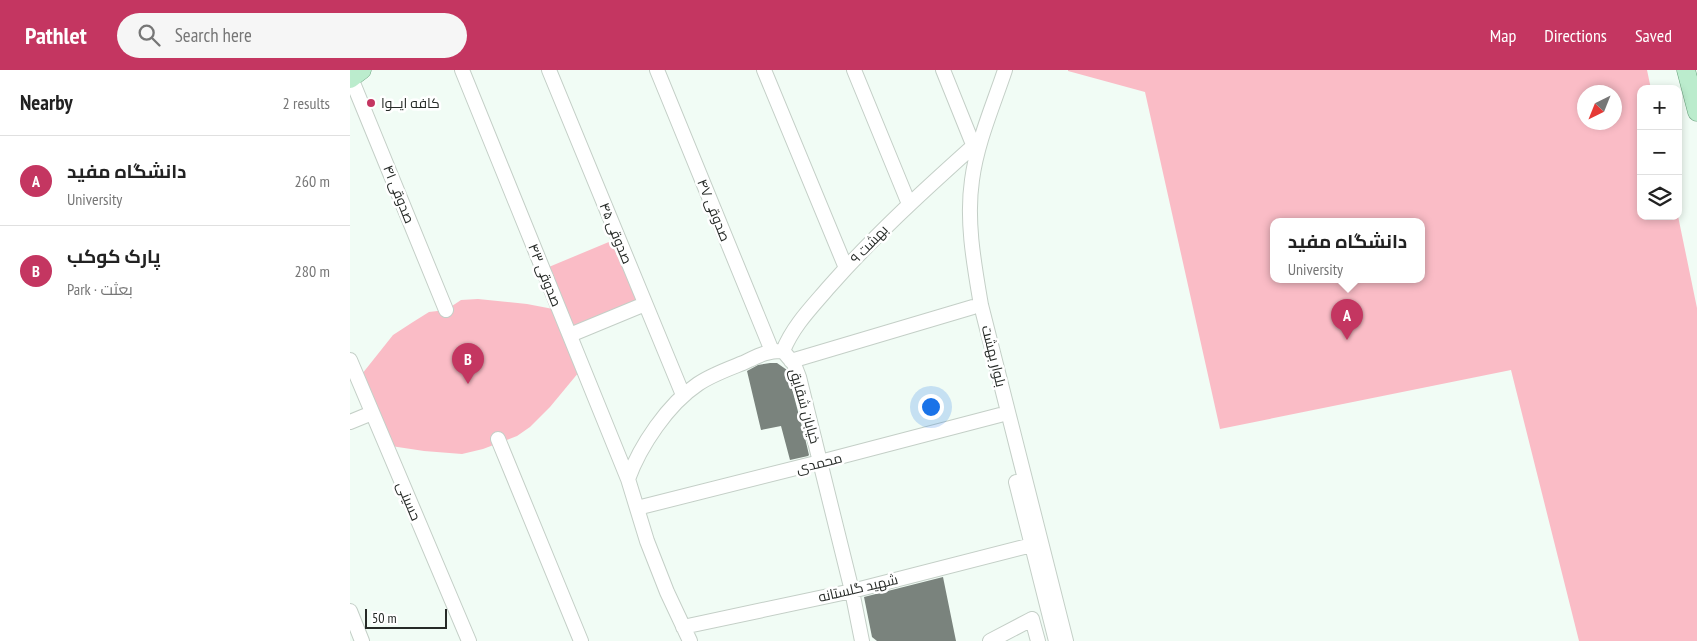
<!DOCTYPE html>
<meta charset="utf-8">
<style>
body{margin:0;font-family:"PT Sans Narrow",Cairo,sans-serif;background:#f6f6f6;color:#222}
.controls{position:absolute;right:15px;top:15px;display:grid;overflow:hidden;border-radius:10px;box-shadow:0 2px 8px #0003}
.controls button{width:45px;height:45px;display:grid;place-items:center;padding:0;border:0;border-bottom:1px solid #e0e0e0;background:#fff;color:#222;font:25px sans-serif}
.compass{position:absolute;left:1227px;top:15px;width:45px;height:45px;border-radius:50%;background:#fff;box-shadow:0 2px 8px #0003;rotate:223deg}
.scale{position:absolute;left:15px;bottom:12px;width:82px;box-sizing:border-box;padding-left:5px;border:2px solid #262a27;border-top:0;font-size:14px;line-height:18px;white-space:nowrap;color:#262a27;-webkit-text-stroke:4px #fff;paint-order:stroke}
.you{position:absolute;left:580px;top:336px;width:18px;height:18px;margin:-12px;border:4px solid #fff;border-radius:50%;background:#1a73e8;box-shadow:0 0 0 8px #1a73e833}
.badge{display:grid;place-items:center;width:32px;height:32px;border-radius:50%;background:#c43661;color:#fff;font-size:16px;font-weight:700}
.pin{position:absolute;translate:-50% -41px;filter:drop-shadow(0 1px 2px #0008)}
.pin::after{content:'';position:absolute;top:26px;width:18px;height:15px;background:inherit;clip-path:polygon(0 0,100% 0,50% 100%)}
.popup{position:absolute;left:920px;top:148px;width:155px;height:65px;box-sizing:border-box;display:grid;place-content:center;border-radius:10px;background:#fff;filter:drop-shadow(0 1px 4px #0005);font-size:16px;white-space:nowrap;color:#767676}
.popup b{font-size:19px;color:#222}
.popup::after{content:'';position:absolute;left:50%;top:100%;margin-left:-10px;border:10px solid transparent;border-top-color:#fff}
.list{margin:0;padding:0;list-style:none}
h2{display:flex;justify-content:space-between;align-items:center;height:65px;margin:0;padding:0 20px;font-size:21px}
h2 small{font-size:16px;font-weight:400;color:#767676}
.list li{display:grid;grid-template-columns:32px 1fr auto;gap:15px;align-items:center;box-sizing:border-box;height:90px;padding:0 20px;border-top:1px solid #e0e0e0}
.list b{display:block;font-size:19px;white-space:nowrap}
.list p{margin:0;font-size:16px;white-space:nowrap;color:#767676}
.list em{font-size:16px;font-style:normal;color:#767676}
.icon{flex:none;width:28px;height:28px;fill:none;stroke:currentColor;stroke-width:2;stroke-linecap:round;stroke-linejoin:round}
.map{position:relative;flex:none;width:1347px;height:571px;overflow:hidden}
header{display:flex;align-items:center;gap:30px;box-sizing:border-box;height:70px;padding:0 25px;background:#c43661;color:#fff}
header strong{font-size:24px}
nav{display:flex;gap:28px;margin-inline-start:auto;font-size:18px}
.search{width:350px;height:45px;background:#f6f6f6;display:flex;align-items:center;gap:12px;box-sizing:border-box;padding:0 18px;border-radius:28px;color:#767676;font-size:19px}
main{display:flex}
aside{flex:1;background:#fff}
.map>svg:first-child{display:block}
</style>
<header>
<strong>Pathlet</strong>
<div class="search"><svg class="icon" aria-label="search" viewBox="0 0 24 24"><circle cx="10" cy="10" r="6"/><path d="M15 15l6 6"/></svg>Search here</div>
<nav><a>Map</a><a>Directions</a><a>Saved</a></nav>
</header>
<main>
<aside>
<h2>Nearby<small>2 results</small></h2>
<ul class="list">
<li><span class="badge">A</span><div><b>دانشگاه مفید</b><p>University</p></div><em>260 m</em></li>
<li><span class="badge">B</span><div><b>پارک کوکب</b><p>Park · بعثت</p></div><em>280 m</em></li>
</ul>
</aside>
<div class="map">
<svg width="1347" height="571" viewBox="0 0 1347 571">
<rect width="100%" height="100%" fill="#f1fcf5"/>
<path fill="#fabcc6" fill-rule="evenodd" d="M718,0H1297L1301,19H1291V146H1328L1347,238V571H1229L1161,300L870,359L795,22L718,1ZM1264,22V52H1234V22ZM1071,151V209H923V151Z
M266,169L292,233L221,263L194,199Z
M128,229L177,234L203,239L229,302L200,337L180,357L167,366L133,379L112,384L74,381L41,376L12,304L43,265L63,252L79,242L96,240L111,230Z"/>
<path fill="#7a837d" d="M420,293H427L437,300L455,368L459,385L458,386L440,390L431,356L411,360L397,301L408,295Z
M593,507L606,571H527L522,567L514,527Z"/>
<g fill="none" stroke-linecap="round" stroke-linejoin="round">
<g stroke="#c4cfc7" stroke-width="16">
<path id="minor" d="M112,0L278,409L297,471L317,522L340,571
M199,0L333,325
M307,0L422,281
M414,0L496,198
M504,0L559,134
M593,0L622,72
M655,0C643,36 627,72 622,110C616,151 624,194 631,235L716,571
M1,8L96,240
M220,265L295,234
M433,281C443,256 461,238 479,217C523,167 571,123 620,79
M0,290L119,571
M441,291L623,237
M0,352L22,343
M148,369L231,571
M278,409C290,376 318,334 348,314C361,305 378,299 393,293C406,287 418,280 433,281L444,294L449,307L502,521L512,571
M666,412L706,571
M287,438L470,392L650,345
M0,541L12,571
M682,549L688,571
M333,557L502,521L682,475
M640,571L682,549"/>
</g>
<g stroke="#6aa07d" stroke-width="19">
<path id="major" d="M1336,0L1347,42
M0,9L12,0"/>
</g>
<use href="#minor" stroke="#fff" stroke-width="14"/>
<use href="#major" stroke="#bbeccd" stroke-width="18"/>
</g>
<circle fill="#c43661" stroke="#fff" stroke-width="2" cx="21" cy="33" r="5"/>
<g text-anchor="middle" stroke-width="5" stroke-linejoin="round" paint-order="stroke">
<g font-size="14" fill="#262a27" stroke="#fff" text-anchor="start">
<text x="31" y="38">کافه ایــوا</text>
</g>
<g font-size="14" fill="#262a27" stroke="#fff">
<text transform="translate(49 124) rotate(68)" y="5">صدوقی ۴۱</text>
<text transform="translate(364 140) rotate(68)" y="5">صدوقی ۴۷</text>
<text transform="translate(266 163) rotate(68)" y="5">صدوقی ۴۵</text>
<text transform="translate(519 174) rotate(-46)" y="5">بهشت ۹</text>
<text transform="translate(195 205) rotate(68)" y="5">صدوقی ۴۳</text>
<text transform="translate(644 286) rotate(76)" y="5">بلوار بهشت</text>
<text transform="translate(455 336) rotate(74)" y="5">خیابان شقایق</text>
<text transform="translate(469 393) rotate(-14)" y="5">محمدی</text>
<text transform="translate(59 431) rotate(67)" y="5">حسینی</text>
<text transform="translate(508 518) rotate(-13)" y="5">شهید گلستانه</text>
</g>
</g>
</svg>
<div class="controls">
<button>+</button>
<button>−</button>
<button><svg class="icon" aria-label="layers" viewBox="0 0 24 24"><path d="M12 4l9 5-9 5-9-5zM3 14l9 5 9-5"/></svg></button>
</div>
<svg class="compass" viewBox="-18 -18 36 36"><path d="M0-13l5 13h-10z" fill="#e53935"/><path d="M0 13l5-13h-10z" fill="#767676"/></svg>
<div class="scale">50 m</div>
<div class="you"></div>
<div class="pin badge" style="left:997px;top:270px">A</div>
<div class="popup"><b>دانشگاه مفید</b>University</div>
<div class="pin badge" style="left:118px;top:314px">B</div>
</div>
</main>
